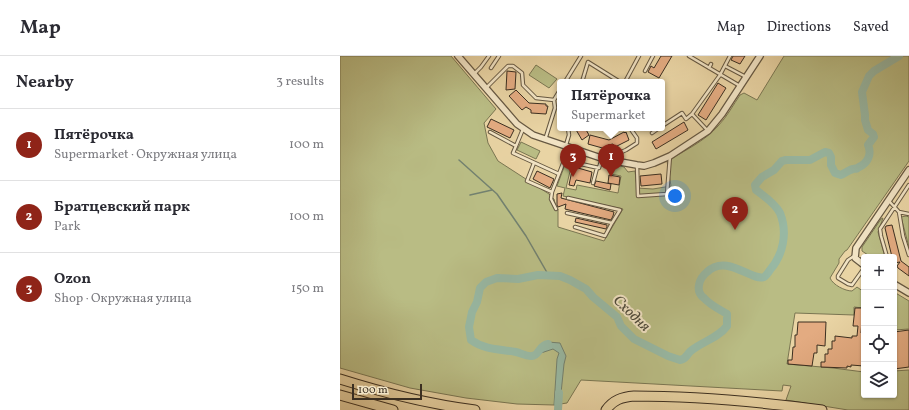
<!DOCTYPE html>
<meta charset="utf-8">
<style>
body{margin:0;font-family:Vollkorn,serif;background:#f2f2f3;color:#2b2b33}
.controls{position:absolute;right:12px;bottom:12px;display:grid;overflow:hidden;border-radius:4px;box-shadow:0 1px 3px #0004}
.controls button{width:36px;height:36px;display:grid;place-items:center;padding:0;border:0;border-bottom:1px solid #e1e1e2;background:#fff;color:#2b2b33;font:20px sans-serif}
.scale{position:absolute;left:12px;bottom:10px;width:70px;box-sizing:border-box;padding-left:4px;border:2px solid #3b2f21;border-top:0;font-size:11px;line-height:14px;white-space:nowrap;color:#3b2f21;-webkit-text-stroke:3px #f1e3c4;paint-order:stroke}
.you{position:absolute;left:335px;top:140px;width:14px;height:14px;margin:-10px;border:3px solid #fff;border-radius:50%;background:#1a73e8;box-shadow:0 0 0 6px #1a73e833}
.badge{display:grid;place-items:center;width:26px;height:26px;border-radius:50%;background:#8f2418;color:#fff;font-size:13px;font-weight:700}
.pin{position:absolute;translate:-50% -33px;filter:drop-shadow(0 1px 2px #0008)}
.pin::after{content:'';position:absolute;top:21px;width:14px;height:12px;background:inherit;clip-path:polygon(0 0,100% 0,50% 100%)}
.popup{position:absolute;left:217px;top:23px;width:108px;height:52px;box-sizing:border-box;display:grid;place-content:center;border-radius:4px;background:#fff;filter:drop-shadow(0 1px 3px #0005);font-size:13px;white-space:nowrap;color:#7c7c81}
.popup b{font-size:15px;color:#2b2b33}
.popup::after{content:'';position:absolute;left:50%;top:100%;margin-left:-8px;border:8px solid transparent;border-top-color:#fff}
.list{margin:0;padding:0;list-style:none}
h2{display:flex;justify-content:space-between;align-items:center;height:52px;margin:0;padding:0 16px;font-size:17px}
h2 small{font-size:13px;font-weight:400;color:#7c7c81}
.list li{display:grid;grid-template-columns:26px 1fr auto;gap:12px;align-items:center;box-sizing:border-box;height:72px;padding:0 16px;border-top:1px solid #e1e1e2}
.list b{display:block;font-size:15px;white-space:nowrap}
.list p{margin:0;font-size:13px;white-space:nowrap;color:#7c7c81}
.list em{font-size:13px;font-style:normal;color:#7c7c81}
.icon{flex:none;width:22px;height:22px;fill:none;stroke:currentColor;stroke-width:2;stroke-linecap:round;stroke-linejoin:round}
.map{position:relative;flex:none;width:569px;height:354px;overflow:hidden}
header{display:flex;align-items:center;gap:24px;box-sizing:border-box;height:56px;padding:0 20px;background:#fff;border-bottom:1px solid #e1e1e2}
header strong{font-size:19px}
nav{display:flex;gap:22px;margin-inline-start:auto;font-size:14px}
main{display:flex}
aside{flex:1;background:#fff}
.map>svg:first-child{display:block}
</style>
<header>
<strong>Map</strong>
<nav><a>Map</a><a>Directions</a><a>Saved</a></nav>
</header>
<main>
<aside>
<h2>Nearby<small>3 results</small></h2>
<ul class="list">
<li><span class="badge">1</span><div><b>Пятёрочка</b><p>Supermarket · Окружная улица</p></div><em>100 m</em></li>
<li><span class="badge">2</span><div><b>Братцевский парк</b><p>Park</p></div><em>100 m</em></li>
<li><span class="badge">3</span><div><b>Ozon</b><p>Shop · Окружная улица</p></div><em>150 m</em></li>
</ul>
</aside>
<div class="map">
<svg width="569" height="354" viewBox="0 0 569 354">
<rect width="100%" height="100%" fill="#e9d4a4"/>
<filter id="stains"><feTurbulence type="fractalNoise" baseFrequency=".005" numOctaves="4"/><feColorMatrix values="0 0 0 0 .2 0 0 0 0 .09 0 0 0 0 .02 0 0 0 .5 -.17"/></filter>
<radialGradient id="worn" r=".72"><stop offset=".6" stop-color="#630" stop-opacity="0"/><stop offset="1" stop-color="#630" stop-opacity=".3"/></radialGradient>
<path fill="#b9bc84" stroke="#7a7652" d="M0,0H111L156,53L144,67L148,87L158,105L209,138L214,143L216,151L218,153V171L264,185L283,153L223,140L225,132L217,130L229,98L234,99L226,132L236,134L237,129L278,137L281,120L271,118L273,108L284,111L288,116L295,115L297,132L313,133L331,130L327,105C344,95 365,85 378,70C387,61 393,49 400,39L404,37L417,44L444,0H569V105L507,194L505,195L499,203V207L490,222C493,229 505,235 512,235L517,231L524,236V252L514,251V259L455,257L447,308L493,312L524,316V339H554V315L569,314V354H508L446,344L451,330L443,329L442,335L241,324L227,347L214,349L177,348L126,342L70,332L0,312Z
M196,9L217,23L209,32L189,19Z
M181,86L200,95L196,103L177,94Z
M566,160L569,161V191L561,161Z
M543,162L538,176L545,201H531L522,195V191L541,163Z
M554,236L569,245V273L554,274Z"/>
<path fill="#98b8a3" stroke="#73816f" d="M208,286L220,287L226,300L224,308L220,347L214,349L217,303L219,297L213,293L201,297L198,291Z"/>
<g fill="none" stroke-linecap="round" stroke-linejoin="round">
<path stroke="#73816f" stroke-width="1.5" d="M119,104L157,138L186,180L209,220
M130,139L152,134"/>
<path stroke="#98b8a3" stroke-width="8" d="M208,288C199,289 199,300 192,300C187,301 181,297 176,296C160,293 145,294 131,284L129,271L132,256L137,246L140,232L146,226L157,222L178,223L198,219L220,220L230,224L246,233L253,241L277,261L281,270L294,283L328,300L340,304C347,303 347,297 352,294C364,285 378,282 387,270V258C379,253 370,249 364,242C360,239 358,234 359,229C360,223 362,220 367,216C387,197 412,226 424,221C426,220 428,217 430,214C443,199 448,177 440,157C436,149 423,139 416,134L415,129L422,121L434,114L442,105L446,104H470L485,96L489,97L491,101V109L495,117L501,119C505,117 509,114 513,113C519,111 514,115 519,111C528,107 532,98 528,89L534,81L533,78L528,74L525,64V59L522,36L529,20L534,15L559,0
M218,354L219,337"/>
</g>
<path fill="#e3ab81" stroke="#3b2f21" d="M321,0H332L319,22L308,16L311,10L314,12Z
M393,0H405L400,8L391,4Z
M167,15L176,16L175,33L166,34Z
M378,27L386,32L366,64L358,59Z
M176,34L189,47L206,48V50H208L206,58L191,57V54L186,51L182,54L169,40Z
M151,63L174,74L170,82L147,71Z
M344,66L348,74L316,93L312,86Z
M235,72H245L249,79L242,84Z
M284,76L285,77L286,76L289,84L275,91L273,88L268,89L266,93L248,88L250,79L269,84Z
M234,105L239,106L238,112L252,116L250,127L236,124L234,130L229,129Z
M197,115L214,123L210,132L193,123Z
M321,118L322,128L301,130L300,120Z
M269,119L280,121L279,129L268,127Z
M256,125L271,128L270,134L254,130Z
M222,137L221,142L274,156L273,160L271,164L237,156L225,153L226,148L218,151L217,149V138Z
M236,162L267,169V171L266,173L235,166Z
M552,169L561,205L569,211V220L558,212L557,210L560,206L554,207V201H552L545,172L546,170Z
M515,252H523L521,277H524V310L511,309V311L507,310V312L481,311V306H485V298H488V293H492V285H495V280L512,282V280H517L518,270H513Z
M458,266H486L485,290L477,289V297H474L472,310L448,308V304H452L453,291H455V279H457Z
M569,274V311L554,313V299H556L554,276Z"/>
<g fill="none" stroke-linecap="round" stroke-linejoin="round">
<g stroke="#665842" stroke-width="4.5">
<path id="service" d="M349,0L400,30
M385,10L406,21
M151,12L159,0
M369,12L371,8
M305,15L313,0
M134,18L141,11L149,0
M225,26L241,0
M242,26L248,6L280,26
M285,26L299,0
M146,32L168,10H173L182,17L183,29L196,42L214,44L215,52L205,84
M214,44L220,34
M220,56V55
M352,58L368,75
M322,70L342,57L346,63L352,58L380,19L390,0
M265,72H284
M150,76L176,90L183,73
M312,77L319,72
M226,89L229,79L228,72
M176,90L173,97L219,118
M194,107L187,125L212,136L229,92
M241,108L259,112L261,105L286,94L297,87V82L290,72
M297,109L298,140L327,138L330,100
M253,127L257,112
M212,136L211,143L216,153
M549,145L559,156L563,180L569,199
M559,156L569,158
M227,157L272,167L280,154L228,142
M235,171L265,180L272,167
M514,200L508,204L498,220V222L508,228L512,229L522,215
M547,201L541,180L540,173L569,129"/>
</g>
<g stroke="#665842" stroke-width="8">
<path id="minor" d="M118,0L177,68L193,79L264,103L297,109L304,110L314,107L330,100L368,75L382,58L420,0
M524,209L515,202L516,192L569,114
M554,228L569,237"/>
</g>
<g stroke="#3b2f21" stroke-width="11">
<path id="primary" d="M266,354C273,344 282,341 294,340C357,340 420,346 482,354"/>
</g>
<g stroke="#3b2f21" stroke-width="11">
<path id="trunk" d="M0,323C44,337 89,348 135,354
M0,339L53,354"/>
</g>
<use href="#service" stroke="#f1e3c4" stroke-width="2.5"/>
<use href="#minor" stroke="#f1e3c4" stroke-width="5.5"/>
<use href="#primary" stroke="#e9d4a4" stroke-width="9"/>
<use href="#trunk" stroke="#e9d4a4" stroke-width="9"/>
</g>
<g text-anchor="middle" stroke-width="4" stroke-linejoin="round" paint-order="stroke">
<g font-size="15" font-style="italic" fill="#4e4a3b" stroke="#f1e3c4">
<text transform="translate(292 257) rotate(44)" y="5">Сходня</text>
</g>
</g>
<rect width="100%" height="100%" filter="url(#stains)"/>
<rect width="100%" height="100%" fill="url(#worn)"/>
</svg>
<div class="controls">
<button>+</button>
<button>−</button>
<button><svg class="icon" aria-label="locate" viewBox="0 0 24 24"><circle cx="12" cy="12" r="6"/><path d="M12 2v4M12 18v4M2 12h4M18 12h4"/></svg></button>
<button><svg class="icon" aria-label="layers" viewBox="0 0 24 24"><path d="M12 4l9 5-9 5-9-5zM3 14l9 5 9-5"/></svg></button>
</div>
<div class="scale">100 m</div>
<div class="you"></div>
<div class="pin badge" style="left:271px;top:121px">1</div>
<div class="popup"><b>Пятёрочка</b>Supermarket</div>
<div class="pin badge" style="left:395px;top:174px">2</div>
<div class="pin badge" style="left:233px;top:121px">3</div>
</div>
</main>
